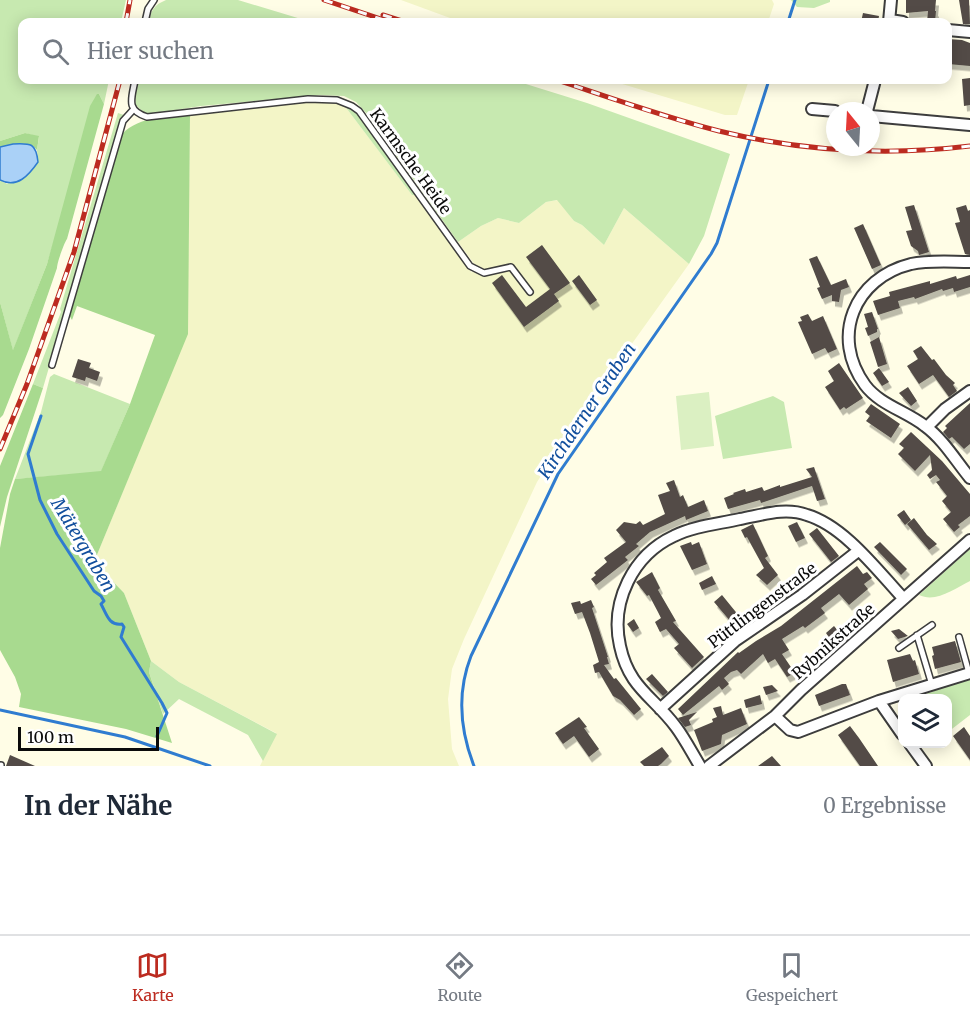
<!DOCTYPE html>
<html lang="de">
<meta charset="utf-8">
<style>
body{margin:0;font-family:Merriweather,serif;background:#f2f2f3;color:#1f2937}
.controls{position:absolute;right:18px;bottom:18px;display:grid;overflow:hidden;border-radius:12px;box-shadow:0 3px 15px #0003}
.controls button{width:54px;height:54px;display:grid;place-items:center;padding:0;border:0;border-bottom:2px solid #e0e1e3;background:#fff;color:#1f2937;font:30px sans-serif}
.compass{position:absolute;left:826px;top:102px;width:54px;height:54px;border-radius:50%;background:#fff;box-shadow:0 3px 15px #0003;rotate:342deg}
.scale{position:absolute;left:18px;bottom:15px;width:141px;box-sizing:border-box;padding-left:6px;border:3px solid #0a0a0a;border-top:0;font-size:16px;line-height:21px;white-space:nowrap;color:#0a0a0a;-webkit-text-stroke:4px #fff;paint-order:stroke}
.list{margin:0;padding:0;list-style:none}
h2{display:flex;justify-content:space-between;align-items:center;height:78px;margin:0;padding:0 24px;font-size:26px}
h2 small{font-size:20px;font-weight:400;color:#747a83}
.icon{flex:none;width:33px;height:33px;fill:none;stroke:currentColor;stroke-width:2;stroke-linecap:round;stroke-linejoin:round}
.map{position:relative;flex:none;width:970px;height:766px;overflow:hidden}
.search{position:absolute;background:#fff;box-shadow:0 3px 15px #0003;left:18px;right:18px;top:18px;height:66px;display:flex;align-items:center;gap:15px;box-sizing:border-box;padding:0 21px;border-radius:12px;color:#747a83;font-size:22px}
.sheet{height:168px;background:#fff}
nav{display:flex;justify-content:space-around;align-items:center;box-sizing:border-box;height:84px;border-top:2px solid #e0e1e3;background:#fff;font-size:16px;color:#747a83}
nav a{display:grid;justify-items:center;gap:3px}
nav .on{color:#bc2b20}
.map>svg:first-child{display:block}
</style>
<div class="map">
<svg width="970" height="766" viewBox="0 0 970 766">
<defs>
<filter id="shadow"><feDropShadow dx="3" dy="5.5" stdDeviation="0" flood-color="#0004"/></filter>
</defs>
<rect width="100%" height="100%" fill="#fffde6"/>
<path fill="#f3f5c7" d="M401,0H772L774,4L768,22H461Z
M609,80H749L737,115H725Z
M328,102L344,105L412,195H416L472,273L475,265L458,242L481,226L498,218L519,223L546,202L558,200L574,221L582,225L604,245L624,208L689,264L578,419L537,482L464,639L452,669L448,699L452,749L459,766H260L276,733L179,682L151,661L124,593L94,562L187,334L190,115L297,103Z"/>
<path fill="#c7e9b0" d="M0,0H126L121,22H22V80H109L104,104L99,94L47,264L13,351L0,302V180L7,184L38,162L37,150L39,137L25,133L0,141Z
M166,0H238L311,22H149C151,10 154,5 166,0Z
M791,0H830V2L814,8L797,7Z
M138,80H446L449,81L451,80H513L587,103L730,154L704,236L689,264L624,208L604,245L582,225L574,221L557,200L546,202L519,223L498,218L481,226L458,242L367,114L356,102L344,96L320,95L201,106L151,114L143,112L136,105L135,95Z
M344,105L358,114L416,195H412Z
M118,113L124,115L120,124L43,388L33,384L61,312L60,309Z
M54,374L130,404L101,472L15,479L41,412L50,377Z
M773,396L784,402L792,448L723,459L715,416Z
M970,549V581C954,589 936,603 919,595Z
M151,661L179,682L277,734L263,761L248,735L179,699L163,714L149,672Z
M970,678V715L948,732V698H915Z"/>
<path fill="#a8da8f" d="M97,94H99L104,104L67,239C64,243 57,263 57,268L29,349L3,415L0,418V302L13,350L47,264L90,106Z
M190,115L188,334L94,562L124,593L151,661L149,672L172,743L126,729L19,707L21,694L15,677L0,650V548L10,494L15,479L101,471L130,404L155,335L77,306L72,320L69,315L122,134C140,116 166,117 190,115Z
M25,133L39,136L37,150L33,146L13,144L0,147V141Z
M33,384L43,388L7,497L0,527V466Z"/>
<path fill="#dbf0c2" d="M709,392L714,446L681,450L676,396Z"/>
<path fill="#aad1f7" stroke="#2f7cd0" stroke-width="1.5" d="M13,144C31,143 36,143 38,162C29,175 17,189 0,180V147Z"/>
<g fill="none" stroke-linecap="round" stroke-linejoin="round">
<path stroke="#2f7cd0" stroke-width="3" d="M788,22L795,0
M41,416L28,454L40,500L57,534L94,591L101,596L104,601L101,604C107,615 109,626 122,624L124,627L121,637L162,703L167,713L157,736
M0,710L125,737L210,766
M474,766C460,730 457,692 471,656L558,474L711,254L717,243L769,80"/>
</g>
<path fill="#524c46" filter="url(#shadow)" d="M906,0H936L935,11H931H936L935,22H927L928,11L906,13Z
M959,0H969L970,24H963Z
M863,13L879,16L878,22H861Z
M948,39L962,40L970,43V66L948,64Z
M970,78V105L964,106L962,79Z
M914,205L929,252L919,255L918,251L911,246L906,231L912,230L905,207Z
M966,205L968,211L970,210V255L965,254L955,223L960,222L956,208Z
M863,224L881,265L872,269L854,228Z
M542,245L570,283L554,294L559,301L524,327L492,283L502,275L526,307L550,289L526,257Z
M817,256L831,285L846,279L849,287L841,290L839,302L832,301V295L822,299L817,288L820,287L809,259Z
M579,275L597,300L590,305L572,281Z
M970,275V287L954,292L953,288L943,291L942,289L915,299L914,297L898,301L900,308L878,315L873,301L890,296L889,292L930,281V284L956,276L957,279Z
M872,312L878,329H877V332L868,336L865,328L868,327L864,314Z
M808,314L812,321L823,316L837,349L828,353L825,348L812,354L798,322L802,321L800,317Z
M879,337L887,364L878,367L870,342Z
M921,346L932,360L934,359L946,375L955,383L953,385L957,391L949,397L933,375L919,384L907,366L918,359L913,351Z
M78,359L91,363L89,368L100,372L97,381L86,377L85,381L72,377Z
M839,363L863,398L846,409L844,407L840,410L825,387L834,381L828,371Z
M879,368L889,382L882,386L873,373Z
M908,387L917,401L911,406L899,393Z
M970,403V444L964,449L952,437L949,439L943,432L947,428L945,426Z
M871,404L900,424L891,438L866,421L870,416L865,412Z
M911,432L942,461L970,494V516L958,525L960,527L954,532L943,519L951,512L942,501L947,496L936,482L940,480L936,475L930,479L927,475L932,470L930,455L915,471L898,454L904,448L899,444Z
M814,467L825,499L817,501L812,486L761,503L760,500L728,509L724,498L734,494L733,493L745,489L746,492L762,487L764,491L780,485V487L812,477L806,469Z
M674,480L680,497L683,495L688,507L704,500L708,511L686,520L685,516L650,532L636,544L639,546L625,557L628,560L596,585L591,579L596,575L594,573L607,562L604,558L626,542L616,530L624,522L636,524L640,521L643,525L665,514L658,495L670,491L666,483Z
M904,510L911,520L905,525L897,515Z
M914,518L927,535L937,544L929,550L907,524Z
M797,522L805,538L796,542L788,526Z
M753,524L768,556L765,558L778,575L767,585L756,575L764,568L747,537L745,538L741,530Z
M817,528L839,556L831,562L809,534Z
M691,542L692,545L699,542L707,564L692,570L680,546Z
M880,542L907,569L901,575L874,547Z
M857,566L863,574L867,572L872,578L864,584L868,589L849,605L839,594L821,608L825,613L805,628L803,626L782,639L789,650L782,654L795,673L787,677L775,659L768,663L763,654L741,674L737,670L731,672L724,678L729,684L722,690L719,686L683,715L678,709L738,652L739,653L756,641L781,626Z
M652,572L660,588L658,590L676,621L673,622L704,657L692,668L674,648L679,644L666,629L660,632L655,622L661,618L658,612L649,595L647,596L636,582Z
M712,576L716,584L702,590L699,583Z
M787,586L792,592L784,598L779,592Z
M722,595L744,622L737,629L736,628L733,630L728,624L731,622L714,602Z
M591,600L594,607L592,608L608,657H607L609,664L604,665L614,679L616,678L641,709L634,715L620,700L613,696L599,672L595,673L593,665L599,662L590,633L582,612L575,614L571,603L580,601L581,604Z
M634,619L639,628L633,632L627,624Z
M834,626L839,632L830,639L826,633Z
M899,629L908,636L898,639L891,631Z
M955,641L961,662L935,669L932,656L934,655L932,647Z
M910,654L913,661L915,660L919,674L893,682L887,660Z
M652,674L668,692L663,696L646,679Z
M842,684H846L850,695L819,706L815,695Z
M772,685L778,691L766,695L763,687Z
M760,695L762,704L746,708L744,700Z
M721,706L723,715L741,708L747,724L722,735L721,744L702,751L694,730L713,722L712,719L717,717L713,708Z
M697,712L689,720L691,725L685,727L678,718Z
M579,717L587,727L584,728L599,749L589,757L574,736L563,744L555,733Z
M850,726L859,738L878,766H860L838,735Z
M964,727L970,736V760L953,736Z
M662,747L669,756L661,764L658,766H644L640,762Z
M10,755L35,766H6Z
M772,756L781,766H758Z"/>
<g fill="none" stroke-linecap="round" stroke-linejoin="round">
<g stroke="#3d3d3d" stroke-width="8">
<path id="service" d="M145,22L148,9L154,0
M135,80C132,98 125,110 147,117L308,99L337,100L352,106L359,111L470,266L484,273L511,267L530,292
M52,365L123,121L133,110
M917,635L932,685
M959,637L969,673
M899,648L932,625
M1,766V765"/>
</g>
<g stroke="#3d3d3d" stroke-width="14">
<path id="minor" d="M890,20L903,22
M889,22L891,0
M948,30L970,32
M812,109L835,111
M867,111L875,80
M871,116L970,125
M970,262C951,262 930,260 911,264C854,278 830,337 865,385C880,405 906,411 925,426C943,439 956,461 970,478
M927,427L945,409L970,391
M879,701L902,734
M660,709L735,641L802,595L858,551
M775,716L790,730L798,732L879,701L970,673
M910,744L926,766
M700,766C692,753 685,739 676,727C653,696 629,688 620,646C610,602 633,555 674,536C694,526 718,524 740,519C762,515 785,507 807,515C844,526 877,570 903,598
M709,766L775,716L801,690L970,540"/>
</g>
<use href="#service" stroke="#fff" stroke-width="5"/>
<use href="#minor" stroke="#fff" stroke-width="10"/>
<g stroke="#bc2b20" stroke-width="5">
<path id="rail" d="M324,0L390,22
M383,15L405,22
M126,22L130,0
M557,80C611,98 664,117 719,131C801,151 887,156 970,146
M0,449L27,384L74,252L120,80"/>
</g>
<use href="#rail" stroke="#fff" stroke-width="3" stroke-dasharray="9" stroke-linecap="butt"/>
</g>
<g text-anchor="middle" stroke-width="6" stroke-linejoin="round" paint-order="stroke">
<g font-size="16" fill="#0a0a0a" stroke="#fff">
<text transform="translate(411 161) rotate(54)" y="6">Karmsche Heide</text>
<text transform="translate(762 605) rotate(-37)" y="6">Püttlingenstraße</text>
<text transform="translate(833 641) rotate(-42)" y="6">Rybnikstraße</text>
</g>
<g font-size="18" font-style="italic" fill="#124f9d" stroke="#fff">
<text transform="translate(587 411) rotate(-56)" y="6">Kirchderner Graben</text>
<text transform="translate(83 545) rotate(59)" y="6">Mätergraben</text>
</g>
</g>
</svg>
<div class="controls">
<button><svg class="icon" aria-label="layers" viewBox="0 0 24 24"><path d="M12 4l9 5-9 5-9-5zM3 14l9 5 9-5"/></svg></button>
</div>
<svg class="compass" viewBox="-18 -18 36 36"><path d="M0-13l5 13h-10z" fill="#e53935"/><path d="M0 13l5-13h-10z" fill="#747a83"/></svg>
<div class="scale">100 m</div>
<div class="search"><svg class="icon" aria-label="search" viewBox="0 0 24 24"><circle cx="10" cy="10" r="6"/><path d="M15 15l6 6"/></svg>Hier suchen</div>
</div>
<section class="sheet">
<h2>In der Nähe<small>0 Ergebnisse</small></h2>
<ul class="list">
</ul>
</section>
<nav>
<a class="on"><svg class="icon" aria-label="map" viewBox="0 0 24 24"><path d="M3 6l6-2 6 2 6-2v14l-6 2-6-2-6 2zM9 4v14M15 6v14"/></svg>Karte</a>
<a><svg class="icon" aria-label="directions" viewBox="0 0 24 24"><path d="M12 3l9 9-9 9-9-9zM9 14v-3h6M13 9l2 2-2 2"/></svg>Route</a>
<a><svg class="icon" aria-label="saved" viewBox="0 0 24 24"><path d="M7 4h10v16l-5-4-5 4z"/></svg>Gespeichert</a>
</nav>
